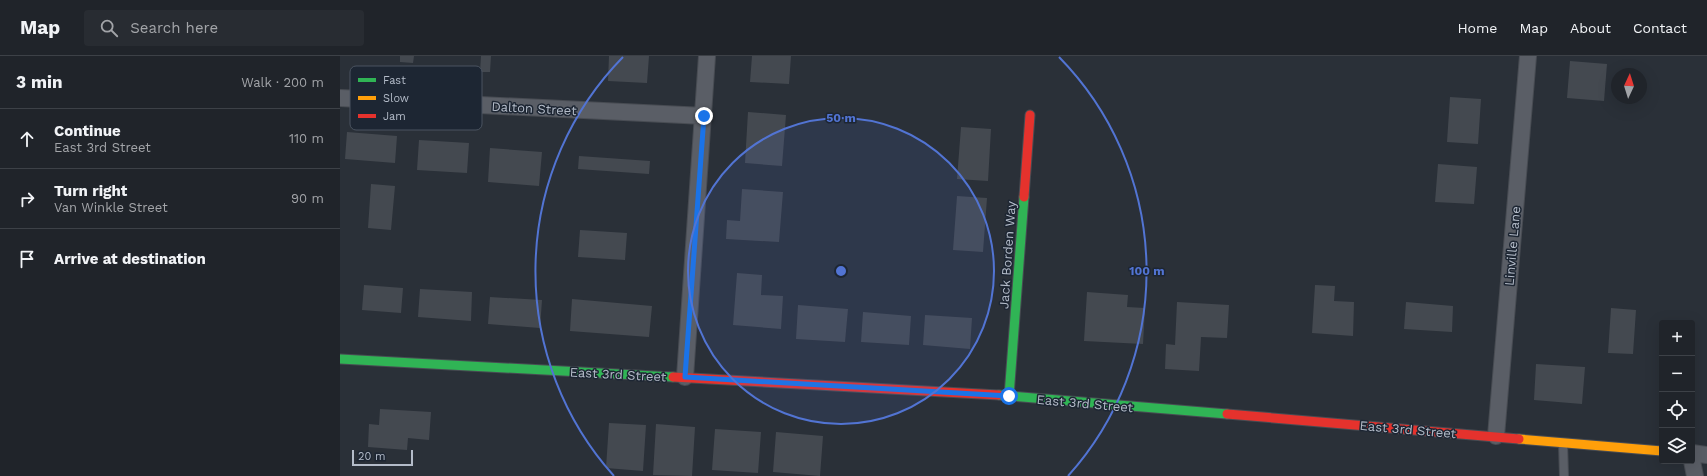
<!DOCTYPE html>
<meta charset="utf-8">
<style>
body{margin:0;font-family:"Work Sans",sans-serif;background:#282c32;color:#f1f3f6}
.controls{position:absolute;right:12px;bottom:12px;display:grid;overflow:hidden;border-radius:4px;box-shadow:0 4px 16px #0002}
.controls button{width:36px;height:36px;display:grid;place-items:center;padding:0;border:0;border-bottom:1px solid #3d4147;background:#20242a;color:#f1f3f6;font:20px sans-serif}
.compass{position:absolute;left:1271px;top:12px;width:36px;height:36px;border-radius:50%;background:#20242a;box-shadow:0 4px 16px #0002;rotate:4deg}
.scale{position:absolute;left:12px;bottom:10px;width:61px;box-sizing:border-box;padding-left:4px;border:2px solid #b4bcc9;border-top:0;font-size:11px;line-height:14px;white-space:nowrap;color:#b4bcc9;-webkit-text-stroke:3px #1d2633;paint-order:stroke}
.stop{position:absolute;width:12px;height:12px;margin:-9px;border:3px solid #1a73e8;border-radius:50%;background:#fff}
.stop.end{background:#1a73e8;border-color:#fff;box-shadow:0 1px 4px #0008}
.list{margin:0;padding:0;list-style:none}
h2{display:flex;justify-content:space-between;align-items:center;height:52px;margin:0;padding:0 16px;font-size:17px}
h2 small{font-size:13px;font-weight:400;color:#a2a4a8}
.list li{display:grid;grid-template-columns:26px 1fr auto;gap:12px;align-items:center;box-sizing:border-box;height:60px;padding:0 16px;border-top:1px solid #3d4147}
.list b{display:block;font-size:15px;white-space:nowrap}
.list p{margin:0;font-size:13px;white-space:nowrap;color:#a2a4a8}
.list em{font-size:13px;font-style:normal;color:#a2a4a8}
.icon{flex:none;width:22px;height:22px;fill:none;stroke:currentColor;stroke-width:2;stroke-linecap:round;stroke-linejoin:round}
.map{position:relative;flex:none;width:1367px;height:420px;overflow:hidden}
header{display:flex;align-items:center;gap:24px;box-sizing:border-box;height:56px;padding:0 20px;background:#20242a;border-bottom:1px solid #3d4147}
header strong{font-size:19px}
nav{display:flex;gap:22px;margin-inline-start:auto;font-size:14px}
.search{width:280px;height:36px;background:#282c32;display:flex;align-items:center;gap:10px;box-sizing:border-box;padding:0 14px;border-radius:4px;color:#a2a4a8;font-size:15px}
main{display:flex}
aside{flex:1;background:#20242a}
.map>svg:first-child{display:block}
</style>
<header>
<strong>Map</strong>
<div class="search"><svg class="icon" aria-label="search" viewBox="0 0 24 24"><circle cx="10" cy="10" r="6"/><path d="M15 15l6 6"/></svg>Search here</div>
<nav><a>Home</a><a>Map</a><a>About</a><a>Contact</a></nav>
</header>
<main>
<aside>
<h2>3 min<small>Walk · 200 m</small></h2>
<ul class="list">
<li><svg class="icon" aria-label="ahead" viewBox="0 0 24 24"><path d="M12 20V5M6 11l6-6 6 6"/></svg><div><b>Continue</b><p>East 3rd Street</p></div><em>110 m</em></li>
<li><svg class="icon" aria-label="right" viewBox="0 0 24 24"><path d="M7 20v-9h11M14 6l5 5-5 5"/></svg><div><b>Turn right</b><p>Van Winkle Street</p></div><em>90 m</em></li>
<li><svg class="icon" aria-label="arrive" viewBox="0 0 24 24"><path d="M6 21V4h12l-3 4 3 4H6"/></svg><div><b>Arrive at destination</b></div></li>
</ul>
</aside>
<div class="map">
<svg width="1367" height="420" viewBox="0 0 1367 420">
<rect width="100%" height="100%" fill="#2a3038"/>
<path fill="#444950" d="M60,0H74L73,7L60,6Z
M141,0H151L150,16H140Z
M269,0H309L307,27L268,25Z
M412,0H451L449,28L410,26Z
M1230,5L1267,8L1264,45L1227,42Z
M1110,41L1141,43L1138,88L1107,86Z
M408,56L446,59L442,110L405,107Z
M621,71L651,73L648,125L617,123Z
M7,76L57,80L55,107L5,103Z
M79,84L129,87L127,117L77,114Z
M150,92L202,96L199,130L148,126Z
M239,100L310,105L309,118L238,113Z
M1098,108L1137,111L1134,148L1095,146Z
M31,128L55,130L51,174L28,172Z
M402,133L443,136L439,186L386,183L387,164L400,165Z
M617,140L647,142L643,196L613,194Z
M240,174L287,177L285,204L238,201Z
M397,217L422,219L421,239L443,240L441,273L393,269Z
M24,229L63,232L61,257L22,254Z
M975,229L995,230L994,245L1014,246L1013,280L972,277Z
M80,233L132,236L131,265L78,261Z
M747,236L788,239L787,251L805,252L803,288L744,285Z
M150,241L202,244L200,272L148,268Z
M232,243L312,250L309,281L230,275Z
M837,246L889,249L887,282L861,281L859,315L825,313L826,288L835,289Z
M1066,246L1113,250L1112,276L1064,273Z
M458,249L508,253L505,286L456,283Z
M1271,252L1296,254L1293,298L1268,297Z
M523,256L571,260L569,289L521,286Z
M585,259L632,262L630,293L583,289Z
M1196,308L1245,311L1242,348L1194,344Z
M40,353L91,356L89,384L68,382L67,394L28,391L29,368L39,369Z
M269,367L306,369L303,415L266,412Z
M316,368L355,371L352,420L313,419Z
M375,373L421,376L418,417L372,414Z
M436,376L483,380L480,420L433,416Z"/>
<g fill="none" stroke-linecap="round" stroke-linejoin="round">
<g stroke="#484c53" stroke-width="10">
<path id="lane" d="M1223,387L1224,420"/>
</g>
<g stroke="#484c53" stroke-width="18">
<path id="street" d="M0,42L364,60
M345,321L367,0
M1156,380L1188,0
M1352,397L1367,399
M1352,405L1355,420"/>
</g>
<g stroke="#484c53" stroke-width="11">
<path id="fast" d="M0,303L333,321
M659,339L887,358
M669,340L684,141"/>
</g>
<g stroke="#484c53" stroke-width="11">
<path id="slow" d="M1179,383L1322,395"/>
</g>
<g stroke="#484c53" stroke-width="11">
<path id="jam" d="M684,141L690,59
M333,321L659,339
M887,358L1179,383"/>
</g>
<use href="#lane" stroke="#5a5e66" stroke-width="8"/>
<use href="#street" stroke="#5a5e66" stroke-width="16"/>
<use href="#fast" stroke="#30b455" stroke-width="9"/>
<use href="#slow" stroke="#ff9f0a" stroke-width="9"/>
<use href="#jam" stroke="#e5322d" stroke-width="9"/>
</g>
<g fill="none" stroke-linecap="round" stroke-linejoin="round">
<path stroke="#1a73e8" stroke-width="5" d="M364,60L345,321L669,340"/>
</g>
<circle cx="501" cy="215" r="153" fill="#5274d3" fill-opacity=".12"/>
<g fill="none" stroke="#5274d3" stroke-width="2">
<circle cx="501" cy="215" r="153"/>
<path d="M274 420A306 306 0 0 1 283 1M719 1A306 306 0 0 1 728 420"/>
</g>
<g text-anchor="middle" stroke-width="3" stroke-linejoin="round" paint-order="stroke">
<g font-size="13" fill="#b4bcc9" stroke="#1d2633">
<text transform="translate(194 52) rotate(3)" y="5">Dalton Street</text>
<text transform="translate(1172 190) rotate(-85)" y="5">Linville Lane</text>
<text transform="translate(667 199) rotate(-86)" y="5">Jack Borden Way</text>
<text transform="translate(278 318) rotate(3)" y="5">East 3rd Street</text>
<text transform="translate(745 347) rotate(5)" y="5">East 3rd Street</text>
<text transform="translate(1068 373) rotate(5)" y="5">East 3rd Street</text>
</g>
</g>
<rect x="10" y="10" width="132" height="64" rx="6" fill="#1d2633" stroke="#4a5360" stroke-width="1"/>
<rect x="18" y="22" width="18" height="4" fill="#30b455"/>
<rect x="18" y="40" width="18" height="4" fill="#ff9f0a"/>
<rect x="18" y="58" width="18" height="4" fill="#e5322d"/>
<g font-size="11" fill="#b4bcc9">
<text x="43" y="28">Fast</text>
<text x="43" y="46">Slow</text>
<text x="43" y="64">Jam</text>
</g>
<circle cx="501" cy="215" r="6" fill="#5274d3" stroke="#1d2633" stroke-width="2"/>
<g font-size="12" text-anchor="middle" font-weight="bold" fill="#5274d3" stroke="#1d2633" stroke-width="3" stroke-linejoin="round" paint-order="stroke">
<text x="501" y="66">50 m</text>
<text x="807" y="219">100 m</text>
</g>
</svg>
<div class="controls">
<button>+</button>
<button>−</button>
<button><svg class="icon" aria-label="locate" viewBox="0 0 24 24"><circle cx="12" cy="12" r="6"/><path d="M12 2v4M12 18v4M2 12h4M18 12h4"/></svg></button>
<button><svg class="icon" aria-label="layers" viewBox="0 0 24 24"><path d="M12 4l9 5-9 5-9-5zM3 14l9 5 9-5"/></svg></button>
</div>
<svg class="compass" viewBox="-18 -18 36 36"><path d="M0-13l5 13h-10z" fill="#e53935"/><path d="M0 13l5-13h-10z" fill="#a2a4a8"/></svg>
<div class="scale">20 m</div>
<div class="stop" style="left:669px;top:340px"></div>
<div class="stop end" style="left:364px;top:60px"></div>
</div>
</main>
